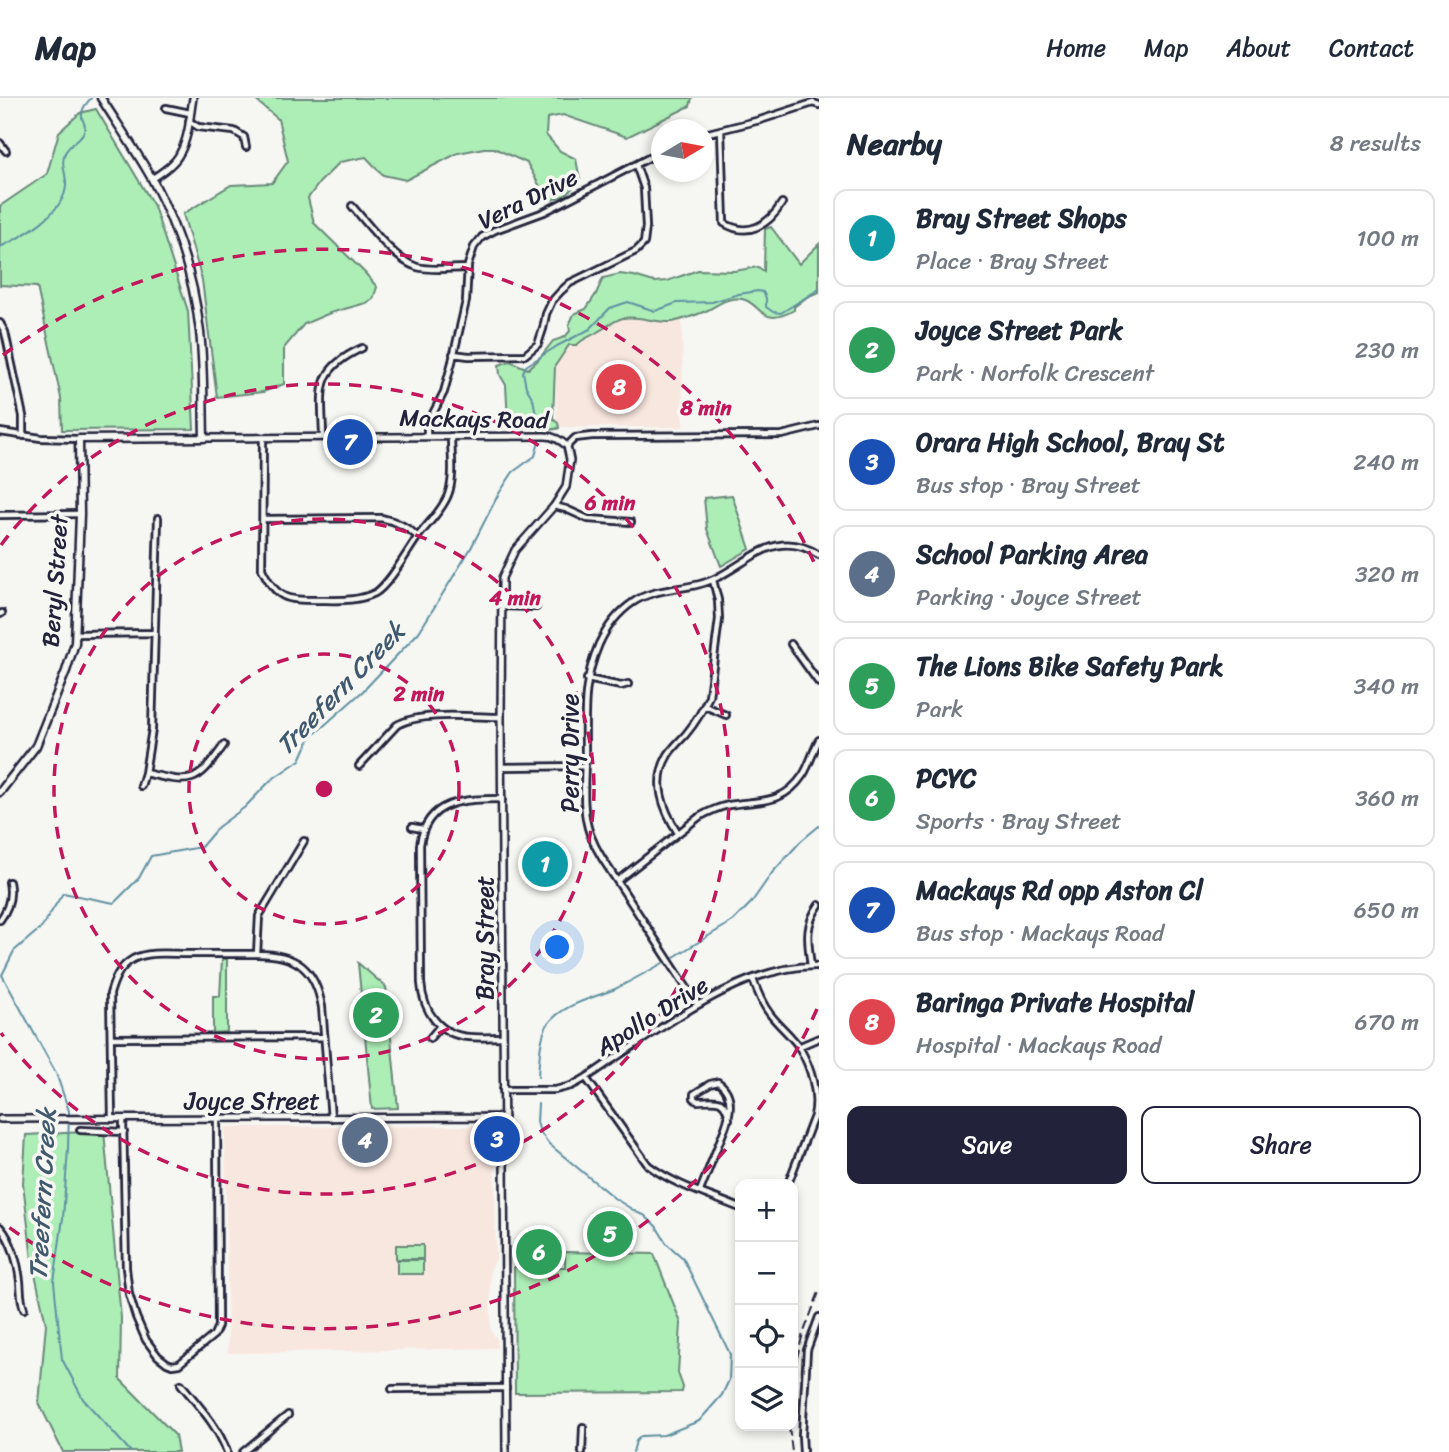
<!DOCTYPE html>
<meta charset="utf-8">
<style>
body{margin:0;font-family:Sriracha,sans-serif;background:#f2f2f3;color:#1f2937}
.controls{position:absolute;right:21px;bottom:21px;display:grid;overflow:hidden;border-radius:14px;box-shadow:0 4px 10px #0003}
.controls button{width:63px;height:63px;display:grid;place-items:center;padding:0;border:0;border-bottom:2px solid #e0e1e3;background:#fff;color:#1f2937;font:35px sans-serif}
.compass{position:absolute;left:651px;top:21px;width:63px;height:63px;border-radius:50%;background:#fff;box-shadow:0 4px 10px #0003;rotate:80deg}
.you{position:absolute;left:558px;top:850px;width:24px;height:24px;margin:-18px;border:5px solid #fff;border-radius:50%;background:#1a73e8;box-shadow:0 0 0 10px #1a73e833}
.badge{display:grid;place-items:center;width:46px;height:46px;border-radius:50%;background:#22223b;color:#fff;font-size:23px;font-weight:700}
.pin{position:absolute;translate:-50% -50%;border:4px solid #fff;box-shadow:0 2px 7px #0006}
.list{margin:0;padding:0;list-style:none}
h2{display:flex;justify-content:space-between;align-items:center;height:91px;margin:0;padding:0 28px;font-size:30px}
h2 small{font-size:23px;font-weight:400;color:#747a83}
.list li{display:grid;grid-template-columns:46px 1fr auto;gap:21px;align-items:center;box-sizing:border-box;height:98px;margin:0 14px 14px;padding:0 14px;border:2px solid #e0e1e3;border-radius:14px}
.list b{display:block;font-size:26px;white-space:nowrap}
.list p{margin:0;font-size:23px;white-space:nowrap;color:#747a83}
.list em{font-size:23px;font-style:normal;color:#747a83}
.actions{display:flex;gap:14px;padding:21px 28px}
.actions a{flex:1;padding:16px 0;border:2px solid #22223b;border-radius:14px;text-align:center;font-size:24px;color:#22223b}
.actions .main{background:#22223b;color:#fff}
.icon{flex:none;width:38px;height:38px;fill:none;stroke:currentColor;stroke-width:2;stroke-linecap:round;stroke-linejoin:round}
.map{position:relative;flex:none;width:819px;height:1354px;overflow:hidden}
header{display:flex;align-items:center;gap:42px;box-sizing:border-box;height:98px;padding:0 35px;background:#fff;border-bottom:2px solid #e0e1e3}
header strong{font-size:33px}
nav{display:flex;gap:38px;margin-inline-start:auto;font-size:24px}
main{display:flex}
aside{flex:1;background:#fff}
.map>svg:first-child{display:block}
</style>
<header>
<strong>Map</strong>
<nav><a>Home</a><a>Map</a><a>About</a><a>Contact</a></nav>
</header>
<main>
<div class="map">
<svg width="819" height="1354" viewBox="0 0 819 1354">
<rect width="100%" height="100%" fill="#f6f6f2"/>
<filter id="ink" filterUnits="userSpaceOnUse"><feTurbulence type="fractalNoise" baseFrequency=".0143" numOctaves="2"/><feDisplacementMap in="SourceGraphic" scale="14" xChannelSelector="R" yChannelSelector="G"/><feConvolveMatrix kernelMatrix="1 2 1 2 8 2 1 2 1" color-interpolation-filters="sRGB"/></filter>
<g filter="url(#ink)">
<path fill="#f8e7df" d="M607,216H682L683,329H557L555,249Z
M492,1028L494,1030L496,1161L490,1172L491,1232L497,1242V1250L228,1255L225,1029Z"/>
<path fill="#adeeb7" stroke="#688879" stroke-width="2" d="M253,0H692L690,8L627,39L563,17L547,20L546,37L560,53L576,61L580,82L566,97L548,103L527,65L494,50H484L458,55L406,82L383,77L366,59L340,64L320,84L308,100L314,125L365,175L377,189L373,201L366,205L330,215L304,226L284,250V286L263,294L217,299L202,182L183,116L231,87L272,85L288,63L278,21Z
M96,11L154,108L188,213L194,331L62,332L61,300L37,189L0,187V108L47,76L59,34L80,15Z
M771,129L799,166L819,146V194L807,199L794,209V212C756,234 762,196 732,201C723,202 716,208 708,212C699,216 681,222 672,224C655,225 639,217 623,220C614,222 607,229 599,233C591,239 583,240 577,247H569L555,268L553,321L558,325L559,330C549,334 517,329 508,323L506,287L500,277L499,267L510,263L528,271L538,262L553,243L565,239L570,233L569,227L574,216L586,211L596,196L603,180L620,176L634,178L654,184L667,183L698,172L734,173L758,169L764,173L765,131Z
M732,397L750,451L721,468L707,431L704,400Z
M222,861H227V934L213,935V898H220Z
M358,865L386,889L398,1010L372,1011Z
M104,1033L121,1220L120,1281L175,1337L178,1354H63L39,1305L46,1226L32,1162L23,1085L26,1037Z
M591,1115H614L630,1125V1146H591Z
M396,1147H423V1161H396Z
M565,1154L654,1156L681,1225L678,1275L683,1289L682,1294L515,1295L514,1169H565Z
M397,1162H423V1176H397Z"/>
<g fill="none" stroke-linecap="round" stroke-linejoin="round">
<path stroke="#6090a1" stroke-width="2" d="M0,149C22,139 64,115 66,88C67,76 60,67 65,55C69,46 84,40 85,30C85,24 83,25 82,19C81,11 86,6 91,0
M539,332L533,301L526,289L523,274L526,268L557,248L590,231L610,210L628,204L655,213L677,205L712,204L739,196L758,193L763,194L766,200V209L773,214L781,215L819,191
M674,859L733,823L751,805L772,775L801,743L819,728
M538,979C539,964 540,937 548,926C563,906 593,900 615,891C631,883 647,874 663,865
M538,1006L537,1024L540,1034L549,1046L614,1100L638,1115L644,1117L656,1128L667,1146L683,1160L730,1256L729,1282L722,1297L699,1323L664,1337L641,1338L636,1343L633,1354
M131,1354L83,1301L62,1261L54,1184L63,1120L68,1051L69,1013L56,975L2,877L14,853L42,829L63,795L114,805L139,780L151,758L201,749L218,729L245,709L271,682L300,662L310,640L363,593L419,534L471,450L498,397L513,374L535,358L539,344"/>
<g stroke="#22223b" stroke-width="10">
<path id="minor" d="M166,10L190,15
M189,23L198,29L234,33L244,39L246,49
M721,32L724,125C748,140 769,127 782,105
M704,36L760,22L813,5L819,7
M0,45L6,53
M352,108C368,126 394,162 417,169C433,173 451,170 467,170
M0,225L5,234L23,318V338
M453,256L469,258L525,257L538,246L543,231L546,216L552,203L561,193L570,185L636,153L644,145L646,129L644,90L636,67
M0,334L41,340L79,341
M323,338C322,292 314,272 362,250
M427,338V327L444,294L452,264L466,203L468,167L474,149L482,139L495,132L544,114L662,53
M263,340L262,471C277,501 285,502 317,502C336,502 357,504 375,495C389,487 407,454 417,440C427,426 442,413 448,397C455,379 451,356 451,338
M567,348L575,340L592,338L782,337L819,328
M554,408L566,411L588,421L631,424
M0,417L80,416
M158,420L152,631L145,675C192,686 196,687 224,647
M263,421L381,420C396,423 407,428 418,439
M502,508L536,509
M0,516L2,515
M77,536L154,535
M791,546L819,585
M587,581L621,588L628,586
M705,608L726,617
M359,668L397,627C421,613 473,619 501,619
M502,669L585,668
M141,688L145,675
M502,701C465,701 426,701 420,747L421,885C423,913 439,937 469,939C480,940 492,939 503,939
M412,729L423,731
M678,735C663,711 652,684 668,657C673,649 680,643 686,636C696,624 703,612 709,598L719,521L718,502L713,482
M617,783L699,719C708,714 718,709 729,707C760,702 783,707 803,677C810,666 813,653 819,642
M0,822C9,810 12,798 9,784
M257,856L259,818L304,743
M811,868C808,844 804,828 819,807
M753,881C757,893 762,906 770,916C779,928 791,937 799,949C811,969 819,996 814,1018L788,1086
M698,907L602,760C597,752 593,744 590,736C581,711 585,682 585,656C585,614 582,586 599,546C607,529 616,516 632,505C657,487 691,494 718,479C753,461 778,430 819,457
M111,940L324,939
M430,940L440,928
M798,949L819,940
M586,980L648,1067C674,1087 709,1097 740,1110
M503,992H555L571,988C586,981 599,971 612,962C671,924 746,866 819,868
M112,1021L110,896C114,882 119,869 133,861C149,853 170,856 187,856C210,856 234,856 257,856C296,856 315,870 322,909L331,1020
M123,1021L126,1170L129,1196L136,1219L146,1242L158,1258L167,1265L172,1267L179,1266L214,1237L218,1228L217,1021
M80,1032L124,1034
M700,1093L725,1030C731,1014 734,995 718,984L710,986L694,996V1000L697,1003C714,1003 725,997 729,1021
M0,1129C12,1142 18,1166 20,1183C21,1194 20,1200 24,1211
M181,1286C198,1307 218,1328 227,1354
M392,1291L506,1290
M243,1354L288,1317
M582,1354L583,1329
M803,1354L802,1337L807,1252L819,1219"/>
</g>
<g stroke="#22223b" stroke-width="10">
<path id="tertiary" d="M152,81C162,74 175,66 180,55C189,39 190,17 193,0
M204,340L545,338C554,338 560,342 567,348L570,362L566,389L554,408L515,452L502,480L501,619L506,1354
M0,1021L504,1019"/>
</g>
<g stroke="#22223b" stroke-width="11">
<path id="secondary" d="M0,694L36,648L66,573L75,545L80,416L79,341L204,340C203,305 204,269 200,234C194,181 177,128 152,81C137,54 118,27 101,0"/>
</g>
<use href="#minor" stroke="#f6f6f2" stroke-width="4.5"/>
<use href="#tertiary" stroke="#f6f6f2" stroke-width="5"/>
<use href="#secondary" stroke="#f6f6f2" stroke-width="6"/>
<path stroke="#22223b" stroke-width="2" stroke-dasharray="10 5" stroke-linecap="butt" d="M793,1276L802,1239L819,1194
M789,1328L792,1354"/>
</g>
</g>
<g fill="none" stroke="#c2185b" stroke-width="3.5" stroke-dasharray="12 9">
<circle cx="324" cy="691" r="135"/>
<circle cx="324" cy="691" r="270"/>
<path d="M1 447A405 405 0 1 1 1 935"/>
<path d="M817 911A540 540 0 0 1 3 1125M3 257A540 540 0 0 1 817 471"/>
</g>
<g text-anchor="middle" stroke-width="7" stroke-linejoin="round" paint-order="stroke">
<g font-size="24" fill="#22223b" stroke="#f6f6f2">
<text transform="translate(528 101) rotate(-26)" y="8">Vera Drive</text>
<text transform="translate(474 321) rotate(1)" y="8">Mackays Road</text>
<text transform="translate(55 483) rotate(-86)" y="8">Beryl Street</text>
<text transform="translate(570 655) rotate(-90)" y="8">Perry Drive</text>
<text transform="translate(485 840) rotate(-90)" y="8">Bray Street</text>
<text transform="translate(652 918) rotate(-32)" y="8">Apollo Drive</text>
<text x="252" y="1011">Joyce Street</text>
</g>
<g font-size="26" font-style="italic" fill="#41596e" stroke="#f6f6f2">
<text transform="translate(340 590) rotate(-46)" y="9">Treefern Creek</text>
<text transform="translate(42 1096) rotate(-87)" y="9">Treefern Creek</text>
</g>
</g>
<circle cx="324" cy="691" r="10" fill="#c2185b" stroke="#f6f6f2" stroke-width="3.5"/>
<g font-size="21" text-anchor="middle" font-weight="bold" fill="#c2185b" stroke="#f6f6f2" stroke-width="7" stroke-linejoin="round" paint-order="stroke">
<text x="706" y="317">8 min</text>
<text x="610" y="412">6 min</text>
<text x="515" y="507">4 min</text>
<text x="419" y="603">2 min</text>
</g>
</svg>
<div class="controls">
<button>+</button>
<button>−</button>
<button><svg class="icon" aria-label="locate" viewBox="0 0 24 24"><circle cx="12" cy="12" r="6"/><path d="M12 2v4M12 18v4M2 12h4M18 12h4"/></svg></button>
<button><svg class="icon" aria-label="layers" viewBox="0 0 24 24"><path d="M12 4l9 5-9 5-9-5zM3 14l9 5 9-5"/></svg></button>
</div>
<svg class="compass" viewBox="-18 -18 36 36"><path d="M0-13l5 13h-10z" fill="#e53935"/><path d="M0 13l5-13h-10z" fill="#747a83"/></svg>
<div class="you"></div>
<div class="pin badge" style="left:545px;top:766px;background:#0f9aa8">1</div>
<div class="pin badge" style="left:376px;top:917px;background:#2e9e5b">2</div>
<div class="pin badge" style="left:497px;top:1041px;background:#1a4fb4">3</div>
<div class="pin badge" style="left:365px;top:1042px;background:#5c6f8a">4</div>
<div class="pin badge" style="left:610px;top:1136px;background:#2e9e5b">5</div>
<div class="pin badge" style="left:539px;top:1154px;background:#2e9e5b">6</div>
<div class="pin badge" style="left:350px;top:344px;background:#1a4fb4">7</div>
<div class="pin badge" style="left:619px;top:289px;background:#e0444e">8</div>
</div>
<aside>
<h2>Nearby<small>8 results</small></h2>
<ul class="list">
<li><span class="badge" style="background:#0f9aa8">1</span><div><b>Bray Street Shops</b><p>Place · Bray Street</p></div><em>100 m</em></li>
<li><span class="badge" style="background:#2e9e5b">2</span><div><b>Joyce Street Park</b><p>Park · Norfolk Crescent</p></div><em>230 m</em></li>
<li><span class="badge" style="background:#1a4fb4">3</span><div><b>Orara High School, Bray St</b><p>Bus stop · Bray Street</p></div><em>240 m</em></li>
<li><span class="badge" style="background:#5c6f8a">4</span><div><b>School Parking Area</b><p>Parking · Joyce Street</p></div><em>320 m</em></li>
<li><span class="badge" style="background:#2e9e5b">5</span><div><b>The Lions Bike Safety Park</b><p>Park</p></div><em>340 m</em></li>
<li><span class="badge" style="background:#2e9e5b">6</span><div><b>PCYC</b><p>Sports · Bray Street</p></div><em>360 m</em></li>
<li><span class="badge" style="background:#1a4fb4">7</span><div><b>Mackays Rd opp Aston Cl</b><p>Bus stop · Mackays Road</p></div><em>650 m</em></li>
<li><span class="badge" style="background:#e0444e">8</span><div><b>Baringa Private Hospital</b><p>Hospital · Mackays Road</p></div><em>670 m</em></li>
</ul>
<div class="actions"><a class="main">Save</a><a>Share</a></div>
</aside>
</main>
